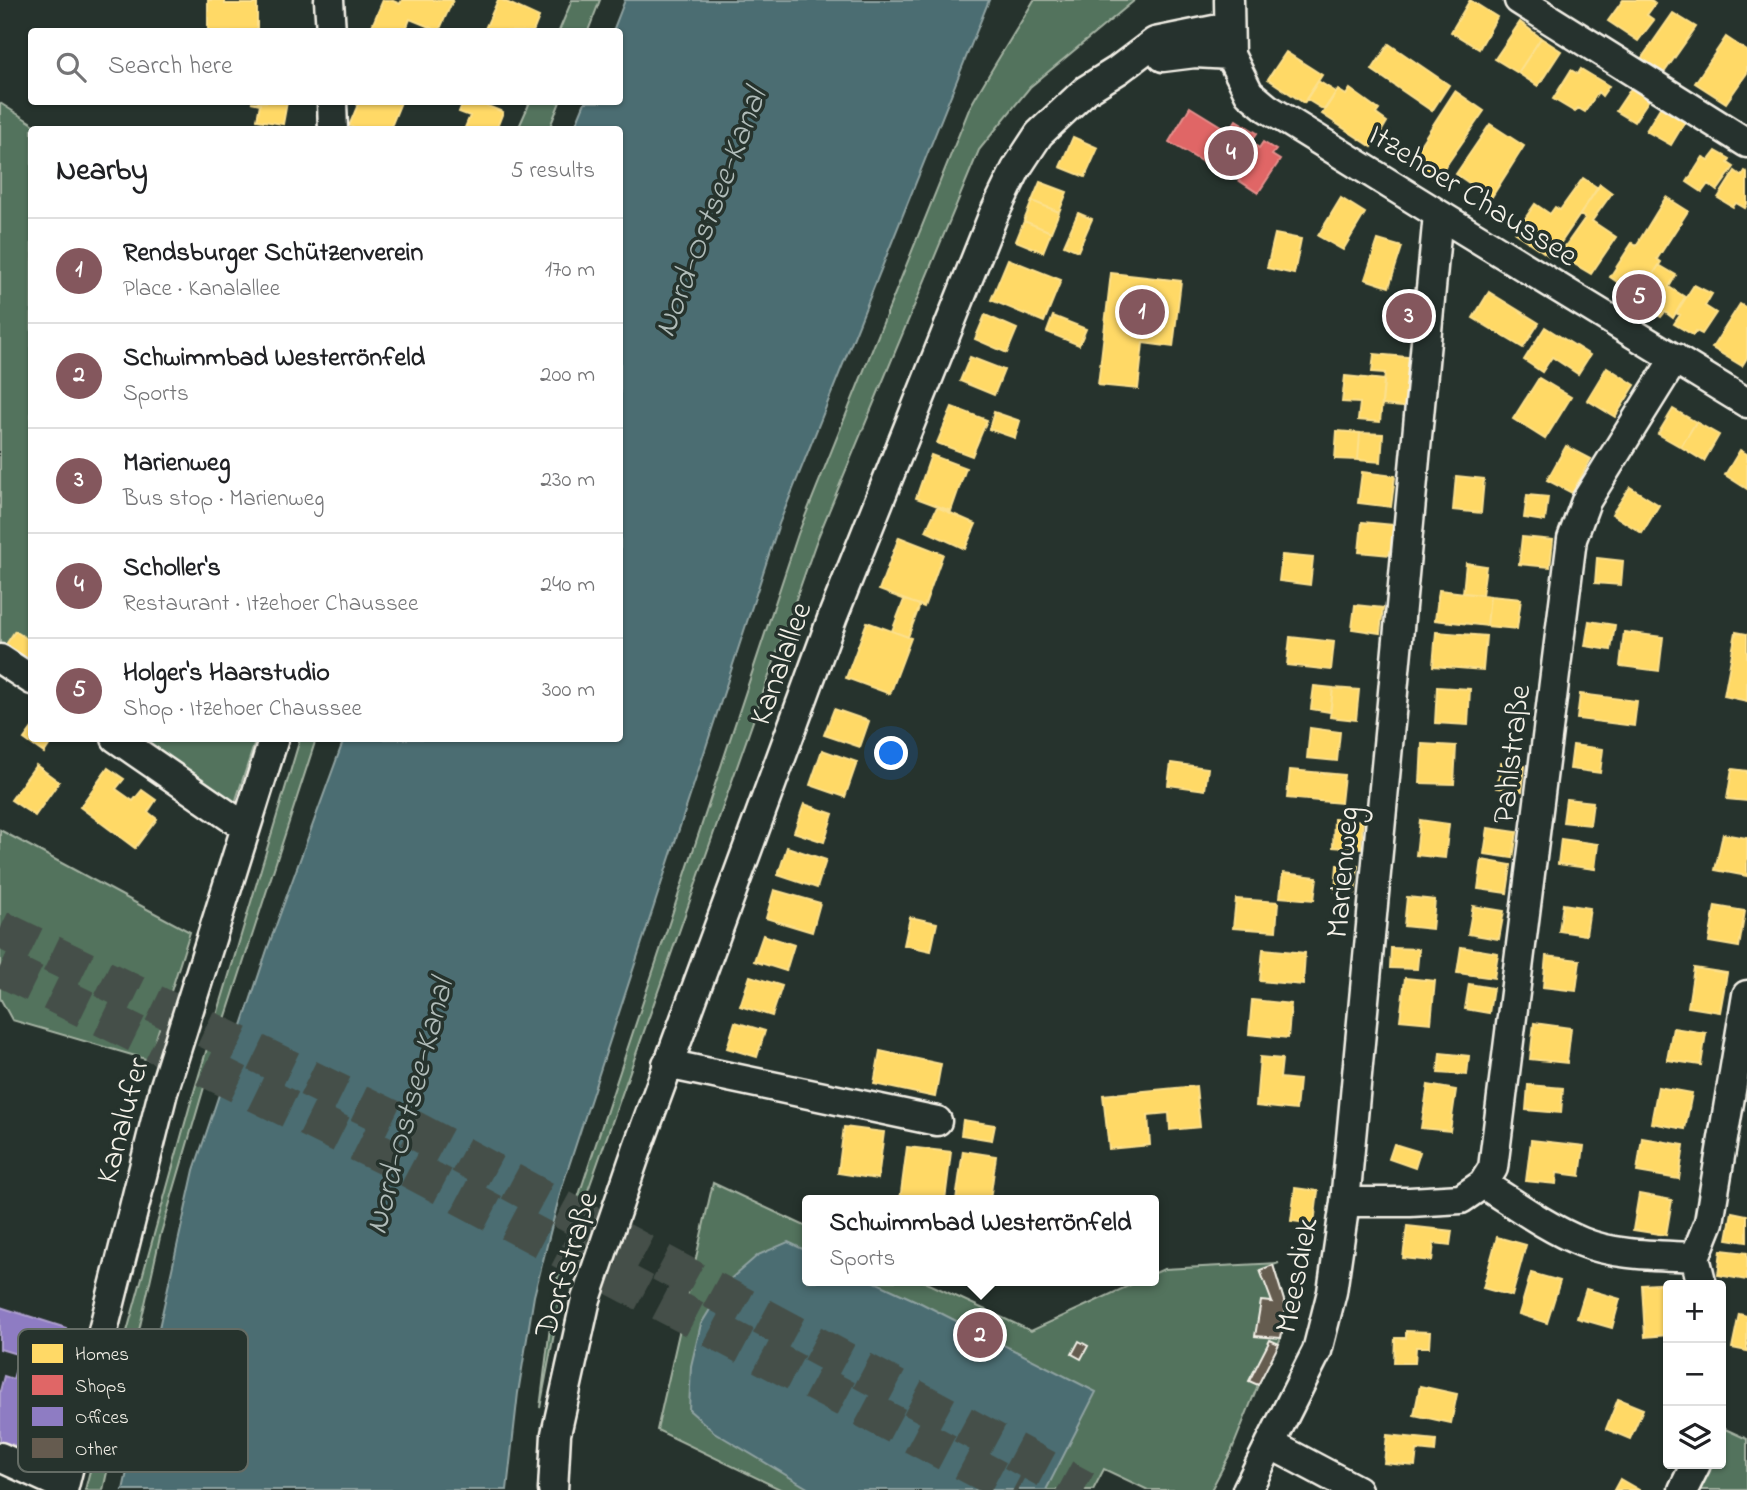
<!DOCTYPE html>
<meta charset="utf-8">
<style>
body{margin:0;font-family:"Indie Flower",sans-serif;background:#f2f2f2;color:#202124}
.controls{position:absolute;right:21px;bottom:21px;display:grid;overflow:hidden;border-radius:7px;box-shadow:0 2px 5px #0004}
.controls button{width:63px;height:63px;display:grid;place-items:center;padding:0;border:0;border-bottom:2px solid #e0e0e0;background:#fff;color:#202124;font:35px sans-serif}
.you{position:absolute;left:892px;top:754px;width:24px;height:24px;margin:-18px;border:5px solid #fff;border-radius:50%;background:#1a73e8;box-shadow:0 0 0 10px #1a73e833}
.badge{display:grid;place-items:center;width:46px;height:46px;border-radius:50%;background:#84575d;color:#fff;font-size:23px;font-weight:700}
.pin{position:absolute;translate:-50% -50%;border:4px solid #fff;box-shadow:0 2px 7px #0006}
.popup{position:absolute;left:802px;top:1195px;width:357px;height:91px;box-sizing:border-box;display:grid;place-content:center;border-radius:7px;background:#fff;filter:drop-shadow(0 2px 5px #0005);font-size:23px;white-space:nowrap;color:#757577}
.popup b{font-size:26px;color:#202124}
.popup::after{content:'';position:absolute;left:50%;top:100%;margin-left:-14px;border:14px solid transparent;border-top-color:#fff}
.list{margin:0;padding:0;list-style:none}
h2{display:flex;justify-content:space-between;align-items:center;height:91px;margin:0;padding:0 28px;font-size:30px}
h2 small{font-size:23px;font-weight:400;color:#757577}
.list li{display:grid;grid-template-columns:46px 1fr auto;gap:21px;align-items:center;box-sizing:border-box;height:105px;padding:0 28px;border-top:2px solid #e0e0e0}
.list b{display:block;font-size:26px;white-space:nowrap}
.list p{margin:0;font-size:23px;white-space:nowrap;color:#757577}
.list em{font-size:23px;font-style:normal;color:#757577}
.icon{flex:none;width:38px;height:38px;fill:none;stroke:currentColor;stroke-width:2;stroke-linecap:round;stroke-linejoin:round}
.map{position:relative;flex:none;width:1747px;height:1490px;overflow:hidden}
.search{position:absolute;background:#fff;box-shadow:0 2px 5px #0004;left:28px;top:28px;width:595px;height:77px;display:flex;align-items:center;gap:18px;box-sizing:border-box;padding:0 24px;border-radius:7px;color:#757577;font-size:26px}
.panel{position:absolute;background:#fff;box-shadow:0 2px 5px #0004;left:28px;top:126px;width:595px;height:616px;border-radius:7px}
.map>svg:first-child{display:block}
</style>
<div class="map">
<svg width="1747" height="1490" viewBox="0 0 1747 1490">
<rect width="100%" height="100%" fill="#26332d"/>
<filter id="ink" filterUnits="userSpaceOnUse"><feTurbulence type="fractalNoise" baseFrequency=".0143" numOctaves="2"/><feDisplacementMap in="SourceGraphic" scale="14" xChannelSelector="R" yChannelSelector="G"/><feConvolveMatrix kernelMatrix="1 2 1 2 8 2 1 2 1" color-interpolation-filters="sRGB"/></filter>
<g filter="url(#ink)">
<path fill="#53735d" stroke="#a4b2a2" stroke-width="2" d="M572,0H600L588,31H559Z
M1034,0H1135L1030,87L979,150L816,542L584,1202L567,1265L540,1408L554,1295L561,1260L578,1198L798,534L970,107C990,71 1013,36 1034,0Z
M530,102H560L549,129H518Z
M0,103L41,129L32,130L31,666L0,644Z
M136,739H256L234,806Z
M300,739H316L215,1050L161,1233L103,1490H85L111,1389L190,1105Z
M0,830L190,932L149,1060L12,1020L0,998Z
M713,1183L807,1227V1281H923L1031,1331L1139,1281H1153V1274L1164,1269L1279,1263L1273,1265L1286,1307L1281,1338L1258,1385L1231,1452L1211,1490H1148L1104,1469L1093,1490H782L657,1430Z
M1725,1429L1747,1439V1490H1693L1707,1464H1721V1437Z"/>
<path fill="#4b6d72" stroke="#8fa2a1" stroke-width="2" d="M625,0H989L779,524L561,1190L534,1296L518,1393L507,1490H123L194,1170L267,950L344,739L620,738V130L574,129L585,102H620V32L613,31Z
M788,1242L807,1251V1281H873L921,1303L1096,1392L1046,1490H811L714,1432L689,1410L691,1366L701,1324L727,1282L758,1255Z"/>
<path fill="#ffd966" stroke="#fce08d" stroke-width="2" d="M208,0H225V4H257V32H208Z
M383,0H391L400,4L402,0H453L439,31L410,19L405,32H386L372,26Z
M498,0H502L539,17L533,32L484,31Z
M1470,0L1497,17L1479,49L1451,32Z
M1623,0H1650L1655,4L1647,15L1654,20L1638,41L1608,21Z
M1673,13L1696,27L1663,74L1641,59Z
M1520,22L1541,38L1518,73L1495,59Z
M1726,37L1747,51V73L1726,103L1695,83Z
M1541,38L1561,51L1538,86L1518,73Z
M1389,44L1449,85L1432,111L1372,70Z
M1286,52L1322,75L1304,103L1268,79Z
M1581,69L1609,86L1602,96L1598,92L1585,112L1578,108L1575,112L1553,99L1571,70L1578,74Z
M1318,81L1336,92L1324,110L1306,99Z
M1636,81L1654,92L1634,122L1616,111Z
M1350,89L1379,110L1376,114L1387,122L1372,147L1322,114L1338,90L1346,95Z
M1455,91L1484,111L1436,180L1415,166L1418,148Z
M1664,101L1689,115L1671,145L1646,131Z
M251,102H287L283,124L257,120L260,104Z
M359,102H401L390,129L392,130H358L349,126Z
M463,102H478L503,112L496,130H464L470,116L459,112Z
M1490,124L1524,146L1491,198L1456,174Z
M1073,137L1098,148L1085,177L1060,167Z
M1716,151L1730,159L1728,163L1734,167L1717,191L1708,184L1702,192L1687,182L1703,157L1709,160Z
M1735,171L1742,176L1745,171L1747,172V204L1745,208L1736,203L1733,207L1718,198Z
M1583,178L1598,188L1551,257L1515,233L1535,204L1550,214L1555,207L1560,210Z
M1040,182L1067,192L1059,212L1032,201Z
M1600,184L1612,193L1592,221L1616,237L1591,274L1559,255L1585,218L1580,215Z
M1666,197L1688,211L1657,259L1661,262L1639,297L1610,277L1632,243L1636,246Z
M1341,198L1365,213L1343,250L1318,236Z
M1032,201L1059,212L1051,232L1024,221Z
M1078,213L1092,219L1078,251L1064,245Z
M1024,221L1051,232L1043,252L1016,241Z
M1275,234L1301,239L1294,274L1267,268Z
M1378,240L1402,247L1389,287L1365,279Z
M1008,259L1061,280L1044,322L991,300Z
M1659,265L1676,275L1669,287L1685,297L1673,318L1665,312L1661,317L1644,307L1650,299L1641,293Z
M1111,273L1181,281L1173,347L1143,343L1138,389L1098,385Z
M1694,285L1712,294L1705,306L1716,313L1702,334L1696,331L1693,335L1674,324L1680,315L1676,313Z
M1489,292L1539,323L1523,348L1473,318Z
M1740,304L1747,308V358L1742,366L1712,348Z
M985,315L1017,329L1007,353L975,339Z
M1053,316L1086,329L1079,345L1047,332Z
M1545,327L1590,355L1578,374L1552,357L1542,372L1524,360Z
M1374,354L1417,358L1412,408L1382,405L1385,373L1372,372Z
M970,357L1004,370L994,395L960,381Z
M1607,367L1635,385L1615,417L1587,400Z
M1345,376L1384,380L1380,422L1358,420L1360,403L1342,402Z
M1539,378L1571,397L1545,439L1513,419Z
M952,407L987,420L972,456L937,443Z
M1673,409L1696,422L1681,447L1658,434Z
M994,412L1020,421L1015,438L989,429Z
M1696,422L1719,435L1704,461L1681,447Z
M1337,431L1360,433L1358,460L1335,459Z
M1360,433L1383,434L1381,462L1358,460Z
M1566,446L1591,459L1572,493L1547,480Z
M1740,450L1747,454V489L1725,475Z
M931,455L966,468L951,511L916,498Z
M1362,472L1395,476L1391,507L1358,503Z
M1456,476L1484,479L1481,513L1453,510Z
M1630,487L1659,505L1642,533L1612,514Z
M1527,495L1548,497L1545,521L1524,518Z
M937,507L976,524L965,549L926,531Z
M1362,522L1393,525L1390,555L1359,552Z
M899,537L943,554L924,607L879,590Z
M1522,537L1553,540L1550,567L1519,564Z
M1282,555L1313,558L1310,585L1279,581Z
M1597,558L1623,561L1621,585L1595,583Z
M1466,563L1486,566L1482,595L1463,593Z
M1439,590L1490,596L1487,626L1435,620Z
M1490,596L1521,599L1517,629L1487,626Z
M904,600L920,605L908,637L892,631Z
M1355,605L1383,608L1380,633L1352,629Z
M1589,621L1615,625L1611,650L1585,646Z
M867,622L911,638L890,694L846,678Z
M15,631L32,642V668L3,649Z
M1436,632L1486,636L1483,670L1433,666Z
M1624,632L1663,637L1659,671L1620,666Z
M1736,632L1747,634V701L1724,696Z
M1290,637L1334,642L1331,670L1287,665Z
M1314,686L1333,688L1330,712L1311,709Z
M1437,687L1470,689L1468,725L1435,723Z
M1333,688L1359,690L1356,720L1330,717Z
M1580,694L1637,701L1634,726L1577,719Z
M834,709L869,721L860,747L824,735Z
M32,728V738H54L44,753L24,739Z
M1310,728L1340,732L1337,761L1307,758Z
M1422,744L1456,746L1454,784L1420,783Z
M1573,745L1603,749L1600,773L1570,769Z
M822,750L857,762L845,797L810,785Z
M1171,763L1208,768L1205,790L1168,785Z
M1501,763L1525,766L1522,791L1497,788Z
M36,765L59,782L35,816L11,800Z
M108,768L124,779L116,789L133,801L142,790L156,800L148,812L157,819L135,848L80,807Z
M1732,769L1747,771V801L1727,799Z
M1290,770L1344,775L1341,803L1287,798Z
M1566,799L1593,802L1590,825L1563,822Z
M804,804L833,814L824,842L794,832Z
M1334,819L1363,821L1361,849L1333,847Z
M1420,820L1449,824L1445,858L1416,855Z
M1488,828L1517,832L1513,858L1484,854Z
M1723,834L1747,838V876L1715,870Z
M1561,839L1598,844L1595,869L1558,864Z
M787,847L826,860L817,888L778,875Z
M1482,860L1511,865L1507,893L1478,889Z
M1337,865L1358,866L1355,893L1335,891Z
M1283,873L1317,877L1314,900L1280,897Z
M774,890L820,903L812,932L766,918Z
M1407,897L1435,900L1432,929L1404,926Z
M1236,899L1278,902L1276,931L1233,928Z
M1563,904L1590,908L1586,935L1559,931Z
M1473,906L1504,911L1499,939L1468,934Z
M1715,906L1745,911L1739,947L1709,942Z
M910,917L937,923L931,951L904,945Z
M763,935L794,945L786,971L754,961Z
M1461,947L1498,953L1494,978L1457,973Z
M1391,948L1419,949L1417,969L1390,968Z
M1263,949L1305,953L1303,985L1260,981Z
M1546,956L1580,960L1576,991L1543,987Z
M1694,968L1727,973L1720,1012L1688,1007Z
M750,976L782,986L772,1016L740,1006Z
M1405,978L1435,981L1431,1023L1400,1020Z
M1469,984L1493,988L1489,1013L1465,1009Z
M1252,1000L1291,1004L1288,1038L1249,1034Z
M735,1022L765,1031L757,1057L727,1048Z
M1534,1023L1571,1028L1567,1063L1530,1059Z
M1673,1028L1706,1033L1701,1065L1667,1060Z
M880,1051L941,1064L935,1097L874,1084Z
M1440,1053L1469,1056L1467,1075L1438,1073Z
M1260,1057L1282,1059L1280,1078L1299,1080L1296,1110L1256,1106Z
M1428,1085L1456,1090L1450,1131L1421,1128Z
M1528,1085L1563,1088L1561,1113L1526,1110Z
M1196,1086L1200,1127L1170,1130L1169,1113L1148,1115L1150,1145L1109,1149L1103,1095Z
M1658,1087L1692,1093L1685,1129L1651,1123Z
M963,1120L995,1125L992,1140L961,1135Z
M844,1127L884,1132L878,1179L838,1173Z
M1642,1138L1684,1145L1679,1179L1637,1172Z
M1531,1140L1584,1146L1580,1176L1557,1173L1556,1184L1526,1181Z
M1394,1144L1420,1152L1415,1168L1389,1159Z
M907,1147L951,1152L945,1200H900Z
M963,1151L996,1156L990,1200H956Z
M1295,1188L1318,1191L1314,1224L1291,1221Z
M1639,1194L1672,1200L1666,1235L1633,1230Z
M1732,1212L1747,1215V1242L1727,1239Z
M1407,1226L1452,1231L1450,1245L1434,1243L1432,1261L1403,1258Z
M1497,1237L1526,1245L1512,1296L1483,1288Z
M1721,1250L1747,1253V1280L1718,1275Z
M1531,1273L1560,1281L1547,1323L1519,1314Z
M1674,1283V1285H1668V1335L1645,1337L1642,1285Z
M1586,1289L1620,1299L1612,1328L1577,1318Z
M1739,1314L1747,1316V1351L1732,1348Z
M1406,1331L1430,1332L1429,1347H1416L1415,1363H1394L1395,1338H1406Z
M1420,1386L1457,1394L1451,1423L1414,1415Z
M1618,1399L1643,1409L1630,1439L1606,1429Z
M1387,1435L1436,1440L1435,1452L1417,1450L1415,1466L1384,1463Z
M1620,1479L1639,1490H1614Z"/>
<path fill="#e06666" stroke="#e6908d" stroke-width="2" d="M1190,107L1229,131L1236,120L1257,133L1251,142L1259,148L1263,142L1276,150L1272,155L1280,160L1258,193L1223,170L1221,173L1169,142Z"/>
<path fill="#8e7cc3" stroke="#ad9fce" stroke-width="2" d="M0,1307L66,1328L49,1385L58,1387L38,1452L0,1441V1391L4,1376L13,1379L20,1355L0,1349Z"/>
<path fill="#655b4f" stroke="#f4f1e8" stroke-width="2" d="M1273,1265L1286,1307L1281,1338L1255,1336L1261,1301L1272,1302L1260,1270Z
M1270,1340L1279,1344L1258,1385L1249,1381Z
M1079,1341L1088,1346L1081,1359L1072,1354Z"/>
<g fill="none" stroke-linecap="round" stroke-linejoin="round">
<path stroke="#455049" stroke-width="38" stroke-dasharray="38 19" stroke-linecap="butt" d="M0,929L405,1125L1085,1490
M0,967L391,1159L1018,1490"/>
<g stroke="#f4f1e8" stroke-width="33">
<path id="minor" d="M329,0L331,32
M1229,0L1230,55L1249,93L1267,108L1438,214L1747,403
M1519,0L1747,143
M1163,57L1195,53L1230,55
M332,102L333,130
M0,659L32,680
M116,738L245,827
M667,1064L937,1121
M1483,1184C1515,1204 1547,1228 1582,1242C1616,1256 1659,1255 1695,1257
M1345,1202H1410L1461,1199L1483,1184L1493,1168L1572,539L1586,501L1675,358
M1702,1285L1695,1257L1709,1222L1747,995
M1270,1444L1357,1490
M0,1457L64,1486
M63,1490L163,1092L274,738
M553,1490L556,1434L586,1299L638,1147L833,616L993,216L1016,169L1039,134L1086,90L1118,70L1155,42L1229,27
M1247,1490L1317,1351L1332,1292L1345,1202L1438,214
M1683,1490L1696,1464"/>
</g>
<use href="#minor" stroke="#26332d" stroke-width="28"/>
</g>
</g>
<g text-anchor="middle" stroke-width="7" stroke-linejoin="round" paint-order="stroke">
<g font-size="32" fill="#f4f1e8" stroke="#26332d">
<text transform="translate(1474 194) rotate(32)" y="11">Itzehoer Chaussee</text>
<text transform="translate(779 663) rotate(-70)" y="11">Kanalallee</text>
<text transform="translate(1510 754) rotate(-83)" y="11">Pahlstraße</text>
<text transform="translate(1341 872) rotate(-85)" y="11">Marienweg</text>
<text transform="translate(121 1120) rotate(-75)" y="11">Kanalufer</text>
<text transform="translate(565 1264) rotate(-73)" y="11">Dorfstraße</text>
<text transform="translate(1295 1275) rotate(-79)" y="11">Meesdiek</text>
</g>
<g font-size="33" font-style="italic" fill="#b0bcb9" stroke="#26332d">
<text transform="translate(708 212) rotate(-69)" y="12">Nord-Ostsee-Kanal</text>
<text transform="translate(407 1106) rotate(-75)" y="12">Nord-Ostsee-Kanal</text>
</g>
</g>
<rect x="18" y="1329" width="230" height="143" rx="10" fill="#26332d" stroke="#646c65" stroke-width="2"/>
<rect x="32" y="1344" width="31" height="19" fill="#ffd966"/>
<rect x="32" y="1375" width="31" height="20" fill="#e06666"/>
<rect x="32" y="1407" width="31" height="19" fill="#8e7cc3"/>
<rect x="32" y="1438" width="31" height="20" fill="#655b4f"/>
<g font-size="19" fill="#f4f1e8">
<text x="75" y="1360">Homes</text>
<text x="75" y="1392">Shops</text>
<text x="75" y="1423">Offices</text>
<text x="75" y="1455">Other</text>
</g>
</svg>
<div class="controls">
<button>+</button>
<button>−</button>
<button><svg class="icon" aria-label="layers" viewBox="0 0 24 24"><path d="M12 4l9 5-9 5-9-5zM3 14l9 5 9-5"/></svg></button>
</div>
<div class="you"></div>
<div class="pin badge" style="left:1142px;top:312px">1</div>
<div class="pin badge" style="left:980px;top:1335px">2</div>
<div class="popup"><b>Schwimmbad Westerrönfeld</b>Sports</div>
<div class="pin badge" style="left:1409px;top:316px">3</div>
<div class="pin badge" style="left:1231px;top:153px">4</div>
<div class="pin badge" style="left:1639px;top:297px">5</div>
<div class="search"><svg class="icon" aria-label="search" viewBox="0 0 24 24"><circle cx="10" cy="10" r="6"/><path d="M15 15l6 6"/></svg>Search here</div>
<section class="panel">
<h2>Nearby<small>5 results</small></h2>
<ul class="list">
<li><span class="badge">1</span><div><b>Rendsburger Schützenverein</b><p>Place · Kanalallee</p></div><em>170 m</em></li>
<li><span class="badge">2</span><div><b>Schwimmbad Westerrönfeld</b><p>Sports</p></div><em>200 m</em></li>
<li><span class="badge">3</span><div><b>Marienweg</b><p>Bus stop · Marienweg</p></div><em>230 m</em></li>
<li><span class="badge">4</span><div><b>Scholler's</b><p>Restaurant · Itzehoer Chaussee</p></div><em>240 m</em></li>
<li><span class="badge">5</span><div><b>Holger's Haarstudio</b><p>Shop · Itzehoer Chaussee</p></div><em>300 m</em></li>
</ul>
</section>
</div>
